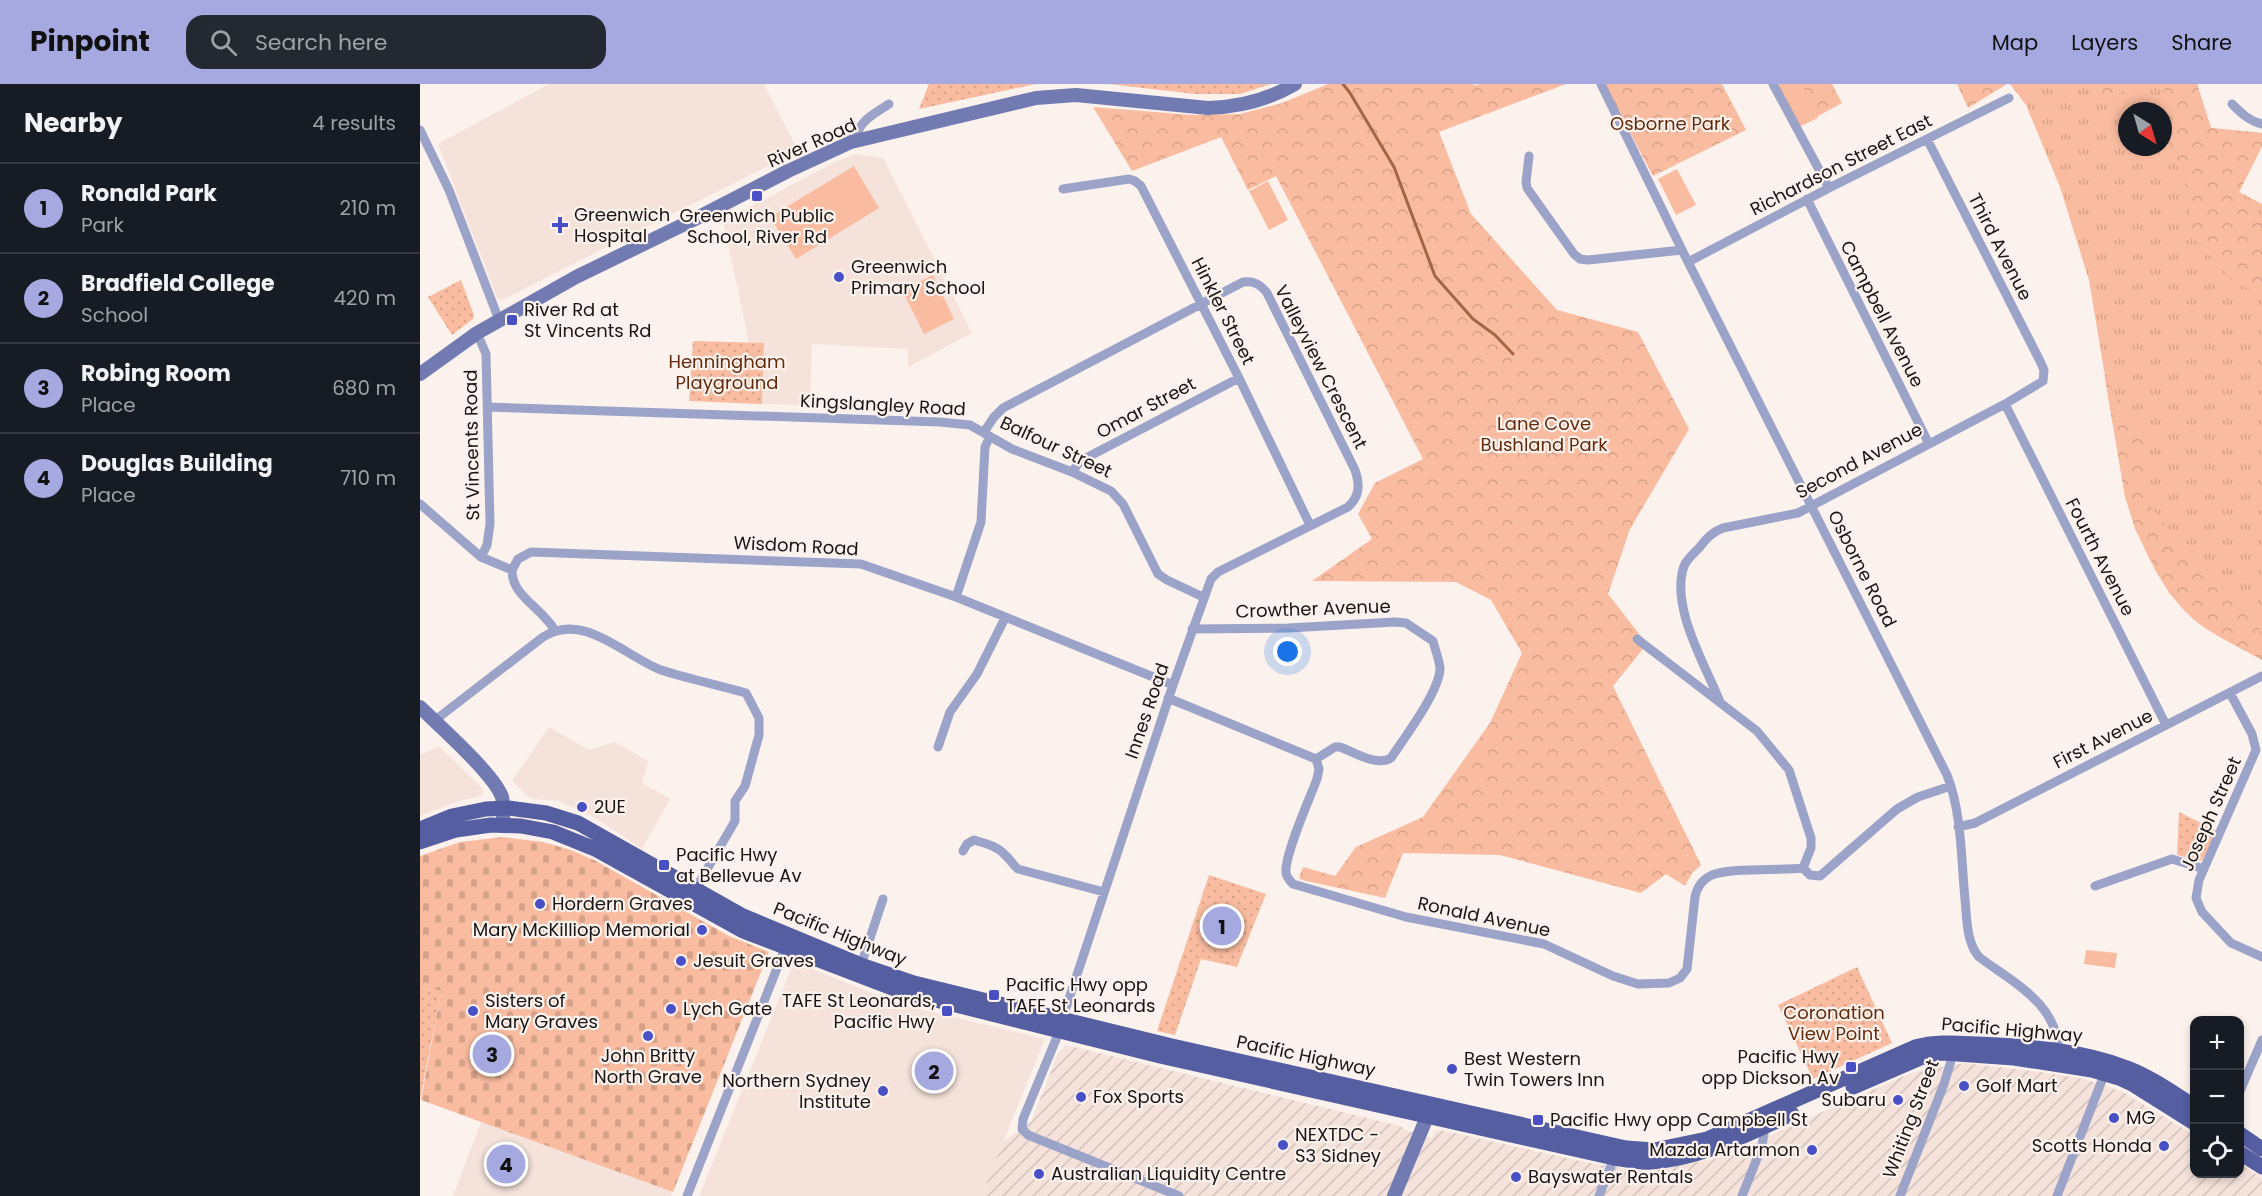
<!DOCTYPE html>
<meta charset="utf-8">
<style>
body{margin:0;font-family:Poppins,sans-serif;background:#242831;color:#f1f3f6}
.controls{position:absolute;right:18px;bottom:18px;display:grid;overflow:hidden;border-radius:12px;box-shadow:0 3px 9px #0003}
.controls button{width:54px;height:54px;display:grid;place-items:center;padding:0;border:0;border-bottom:2px solid #363941;background:#171b24;color:#f1f3f6;font:30px sans-serif}
.compass{position:absolute;left:1698px;top:18px;width:54px;height:54px;border-radius:50%;background:#171b24;box-shadow:0 3px 9px #0003;rotate:143deg}
.you{position:absolute;left:868px;top:568px;width:21px;height:21px;margin:-15px;border:4px solid #fff;border-radius:50%;background:#1a73e8;box-shadow:0 0 0 9px #1a73e833}
.badge{display:grid;place-items:center;width:39px;height:39px;border-radius:50%;background:#a5a9e0;color:#111;font-size:20px;font-weight:700}
.pin{position:absolute;translate:-50% -50%;border:3px solid #fff;box-shadow:0 2px 6px #0006}
.list{margin:0;padding:0;list-style:none}
h2{display:flex;justify-content:space-between;align-items:center;height:78px;margin:0;padding:0 24px;font-size:26px}
h2 small{font-size:20px;font-weight:400;color:#9ea1a6}
.list li{display:grid;grid-template-columns:39px 1fr auto;gap:18px;align-items:center;box-sizing:border-box;height:90px;padding:0 24px;border-top:2px solid #363941}
.list b{display:block;font-size:22px;white-space:nowrap}
.list p{margin:0;font-size:20px;white-space:nowrap;color:#9ea1a6}
.list em{font-size:20px;font-style:normal;color:#9ea1a6}
.icon{flex:none;width:33px;height:33px;fill:none;stroke:currentColor;stroke-width:2;stroke-linecap:round;stroke-linejoin:round}
.map{position:relative;flex:none;width:1842px;height:1112px;overflow:hidden}
header{display:flex;align-items:center;gap:36px;box-sizing:border-box;height:84px;padding:0 30px;background:#a5a9e0;color:#111}
header strong{font-size:28px}
nav{display:flex;gap:33px;margin-inline-start:auto;font-size:21px}
.search{width:420px;height:54px;background:#242831;display:flex;align-items:center;gap:15px;box-sizing:border-box;padding:0 21px;border-radius:18px;color:#9ea1a6;font-size:22px}
main{display:flex}
aside{flex:1;background:#171b24}
.map>svg:first-child{display:block}
</style>
<header>
<strong>Pinpoint</strong>
<div class="search"><svg class="icon" aria-label="search" viewBox="0 0 24 24"><circle cx="10" cy="10" r="6"/><path d="M15 15l6 6"/></svg>Search here</div>
<nav><a>Map</a><a>Layers</a><a>Share</a></nav>
</header>
<main>
<aside>
<h2>Nearby<small>4 results</small></h2>
<ul class="list">
<li><span class="badge">1</span><div><b>Ronald Park</b><p>Park</p></div><em>210 m</em></li>
<li><span class="badge">2</span><div><b>Bradfield College</b><p>School</p></div><em>420 m</em></li>
<li><span class="badge">3</span><div><b>Robing Room</b><p>Place</p></div><em>680 m</em></li>
<li><span class="badge">4</span><div><b>Douglas Building</b><p>Place</p></div><em>710 m</em></li>
</ul>
</aside>
<div class="map">
<svg width="1842" height="1112" viewBox="0 0 1842 1112">
<defs>
<pattern id="industrial-furrows" width="10" height="10" patternUnits="userSpaceOnUse" patternTransform="scale(1.5)"><rect width="10" height="10" fill="#f5e3db"/><path d="M-1 1l2-2M0 10L10 0M9 11l2-2" fill="none" stroke="#d1c2bb"/></pattern>
<pattern id="grass-tufts" width="24" height="20" patternUnits="userSpaceOnUse" patternTransform="scale(1.5)"><rect width="24" height="20" fill="#fabca0"/><path d="M3 7l-1-3M5 7V3M7 7l1-3M15 17l-1-3M17 17v-4M19 17l1-3" fill="none" stroke="#d6a189"/></pattern>
<pattern id="forest-crowns" width="20" height="18" patternUnits="userSpaceOnUse" patternTransform="scale(1.5)"><rect width="20" height="18" fill="#fabca0"/><path d="M2 6a3 3 0 1 1 6 0M12 15a3 3 0 1 1 6 0" fill="none" stroke="#d6a189"/></pattern>
<pattern id="cemetery-stones" width="16" height="16" patternUnits="userSpaceOnUse" patternTransform="scale(1.5)"><rect width="16" height="16" fill="#fabca0"/><path d="M2 7V4a2 2 0 0 1 4 0v3zM10 15v-3a2 2 0 0 1 4 0v3z" fill="#d6a189"/></pattern>
<pattern id="park-dots" width="8" height="8" patternUnits="userSpaceOnUse" patternTransform="scale(1.5)"><rect width="8" height="8" fill="#fabca0"/><path d="M2 2h.1M6 6h.1" fill="none" stroke="#d6a189" stroke-width="1.8" stroke-linecap="round"/></pattern>
</defs>
<rect width="100%" height="100%" fill="#fbf1ed"/>
<path fill="#f5e3db" d="M129,0H344L378,67L82,216L77,214L18,60Z
M436,70L463,74L552,249L488,283V265L392,260L390,321L342,320L344,260L329,258L303,137L417,77Z
M129,643L169,666L195,658L228,677L222,699L250,715L222,765L177,735L139,717L113,715L106,711L92,697Z
M19,662L63,705V709L61,712L39,717L0,732V671Z
M374,878L483,921L625,955L561,1112H279Z
M61,1038L253,1108L251,1112H33Z"/>
<path fill="url(#industrial-furrows)" d="M646,961L980,1042L985,1046L1012,1054L1015,1047L1021,1046L1174,1080L1227,1088L1298,1074L1491,989L1544,979L1620,988L1664,995L1701,1007L1774,1051V1090H1820V1079L1842,1094V1112H561L583,1058L611,1038L638,969Z"/>
<path fill="url(#grass-tufts)" fill-rule="evenodd" d="M1590,0H1777L1791,44L1842,49V62L1819,108L1842,120V576C1823,565 1803,556 1785,544C1745,518 1718,457 1705,412L1669,196L1640,103L1606,21ZM1707,27H1743V63H1707Z"/>
<path fill="url(#forest-crowns)" d="M908,0H1054L1053,2L1060,0H1146L1019,48L1051,130L1137,226L1218,248L1269,345L1210,445L1188,510L1227,560L1193,602L1281,781L1272,789L1265,802L1246,790L1221,809L1080,771L983,769L965,814L882,796L879,794L883,783L915,792L936,763L1003,733L1070,639L1102,569L1071,516L1036,498L892,497L952,455L938,430L955,399L1003,375L856,92L828,106L801,53L712,87L673,23L772,31L820,30L862,19Z
M1184,0H1302L1326,46L1233,92Z
M1350,0H1412L1422,19L1380,42Z
M1537,0H1587L1548,24Z
M1667,0H1708L1709,5L1684,18Z
M1746,0H1777L1791,44L1842,49V62L1819,108L1842,133V211L1815,199L1774,155L1764,92L1743,60V27H1737Z
M1685,295L1722,348L1731,423L1774,477L1836,534L1842,558V576L1784,543L1749,509L1715,445L1705,412Z"/>
<path fill="url(#cemetery-stones)" d="M83,753L123,758L151,766L176,777L309,852L349,868L253,1108L1,1016L21,907L0,904V772L40,758Z"/>
<path fill="url(#park-dots)" d="M509,0H616L499,25Z
M688,0H851L820,10H775Z
M41,196L54,231L53,235L32,251L8,213Z
M273,257L344,259L342,320L269,317Z
M1759,728L1797,747L1783,775L1780,777L1757,771Z
M789,791L846,810L817,883L781,875L755,951L737,947Z
M1437,883L1472,959L1393,995L1358,921Z
M0,904L21,907L0,1016Z"/>
<path fill="#fabca0" d="M1374,0H1382L1398,34L1381,42L1363,5Z
M434,82L459,124L376,175L350,133Z
M1257,85L1276,121L1256,131L1238,95Z
M848,97L868,136L849,146L829,107Z
M513,191L534,235L504,250L482,206Z
M1666,866L1697,869L1695,884L1664,880Z"/>
<g fill="none" stroke-linecap="round" stroke-linejoin="round">
<path stroke="#a56547" stroke-width="3" d="M923,0L930,9L974,83L1015,192L1053,235L1075,251L1093,270"/>
<path stroke="#9ba3c9" stroke-width="9" d="M1181,0L1262,166L1527,691C1542,729 1541,775 1545,815C1547,834 1546,858 1559,873C1595,900 1639,920 1639,971
M1353,0L1409,104
M1812,20C1821,29 1829,37 1842,40
M0,46L29,106L79,236
M437,57C435,38 456,29 469,20
M1109,72L1106,98L1107,104L1154,170L1160,175L1168,176L1262,166
M643,105L709,95L715,97L721,102L819,294L890,441
M1387,115L1508,358
M1268,178L1409,104L1589,14
M57,249L66,270L70,440L67,461L61,473
M1585,320L1746,641
M68,323L520,338L550,341L592,365L652,388L691,407L703,420L738,490L747,496L783,513
M564,348L574,333L583,324L823,198C834,197 840,200 847,209L935,386C940,401 940,412 928,423L798,488L791,495L753,601L642,936
M652,388L658,380L666,374L819,294
M0,420L61,473L92,486C91,512 124,525 135,547
M92,486L98,475L111,468L441,480L536,513L753,601
M536,513L561,438L565,363L570,352
M772,545L868,544L975,538L986,539L1013,557C1015,565 1019,575 1020,584C1020,607 984,654 971,674C957,683 934,668 920,663H915L896,675
M1217,555L1337,647L1369,686L1391,754V764L1383,784
M1810,609L1832,650L1836,666L1779,796L1776,814L1782,828L1811,859L1842,873
M748,614L896,675L899,685L897,695C890,714 864,771 866,789C867,794 870,797 873,800L986,833L1124,860L1193,892L1218,900L1249,899L1260,894L1267,885L1275,813C1277,803 1283,795 1292,791C1312,783 1359,787 1383,784
M1300,618C1285,580 1250,523 1264,482C1267,475 1274,469 1279,464C1286,455 1292,448 1303,444L1378,429L1585,320L1623,297L1624,286L1620,277L1507,55
M14,637L123,553C164,527 204,572 241,586C269,595 298,601 326,609L339,634V651L325,702L315,717V737L275,806
M518,663L530,628L557,590L585,534
M1538,743L1555,739L1842,592
M543,767L547,760L554,756C564,759 577,762 585,771C590,775 593,781 598,785L684,808
M1383,784L1390,791L1400,792L1477,725L1498,713L1531,702
M1675,802L1752,775L1784,785
M441,881L463,815
M639,948L603,1035L602,1045L608,1051L759,1112
M1820,1007L1842,956
M267,1112L367,859
M1179,1112L1194,1074
M1322,1112L1342,1062L1345,1042
M1480,1112L1524,1000L1533,970
M1637,1112L1686,986"/>
<path stroke="#717bb2" stroke-width="14" d="M0,290L57,249L156,193L275,135L368,87L431,58L616,14L656,11L788,24C820,23 848,16 875,0
M0,623C19,642 74,690 82,713C84,722 83,732 83,741
M974,1112L1007,1033"/>
<path stroke="#545ea1" stroke-width="15" d="M0,745L32,732L66,725L88,724L126,729L158,739L323,832L441,881L494,899L752,962L1206,1064L1234,1066L1287,1055L1495,963C1516,957 1537,959 1558,960C1608,962 1660,966 1707,984C1731,993 1753,1009 1774,1022
M0,758L36,746L71,741L101,742L133,748L175,765L323,847L480,907L740,972L1194,1074C1206,1076 1219,1079 1231,1078C1282,1075 1327,1050 1372,1030
M1433,1003L1507,971L1523,969L1594,974L1672,986L1699,994L1712,1000L1774,1039
M1820,1050L1842,1065
M1820,1069L1842,1083"/>
</g>
<g fill="#494fc5" stroke="#fbf1ed" stroke-width="2">
<rect x="331" y="106" width="12" height="12" rx="3"/>
<path d="M137 132h6v6h6v6h-6v6h-6v-6h-6v-6h6z"/>
<circle cx="419" cy="193" r="6"/>
<rect x="86" y="230" width="12" height="12" rx="3"/>
<circle cx="162" cy="723" r="6"/>
<rect x="238" y="775" width="12" height="12" rx="3"/>
<circle cx="120" cy="820" r="6"/>
<circle cx="282" cy="846" r="6"/>
<circle cx="261" cy="877" r="6"/>
<rect x="568" y="905" width="12" height="12" rx="3"/>
<circle cx="251" cy="925" r="6"/>
<circle cx="53" cy="927" r="6"/>
<rect x="521" y="921" width="12" height="12" rx="3"/>
<circle cx="228" cy="952" r="6"/>
<rect x="1425" y="977" width="12" height="12" rx="3"/>
<circle cx="1032" cy="985" r="6"/>
<circle cx="1544" cy="1002" r="6"/>
<circle cx="463" cy="1007" r="6"/>
<circle cx="661" cy="1013" r="6"/>
<circle cx="1478" cy="1016" r="6"/>
<circle cx="1694" cy="1034" r="6"/>
<rect x="1112" y="1030" width="12" height="12" rx="3"/>
<circle cx="863" cy="1061" r="6"/>
<circle cx="1744" cy="1062" r="6"/>
<circle cx="1392" cy="1066" r="6"/>
<circle cx="619" cy="1090" r="6"/>
<circle cx="1096" cy="1093" r="6"/>
</g>
<g text-anchor="middle" stroke-width="4.5" stroke-linejoin="round" paint-order="stroke">
<g font-size="18" fill="#642a0b" stroke="#fbf1ed">
<text x="1250" y="46">Osborne Park</text>
<text x="307" y="284">Henningham<tspan x="307" dy="21">Playground</tspan></text>
<text x="1124" y="346">Lane Cove<tspan x="1124" dy="21">Bushland Park</tspan></text>
<text x="1414" y="935">Coronation<tspan x="1414" dy="21">View Point</tspan></text>
</g>
<g font-size="18" fill="#181514" stroke="#fbf1ed">
<text transform="translate(392 59) rotate(-24)" y="6">River Road</text>
<text transform="translate(1421 81) rotate(-27)" y="6">Richardson Street East</text>
<text transform="translate(1580 163) rotate(63)" y="6">Third Avenue</text>
<text transform="translate(803 227) rotate(63)" y="6">Hinkler Street</text>
<text transform="translate(1462 230) rotate(63)" y="6">Campbell Avenue</text>
<text transform="translate(901 283) rotate(63)" y="6">Valleyview Crescent</text>
<text transform="translate(463 321) rotate(3)" y="6">Kingslangley Road</text>
<text transform="translate(726 324) rotate(-28)" y="6">Omar Street</text>
<text transform="translate(52 361) rotate(-91)" y="6">St Vincents Road</text>
<text transform="translate(636 363) rotate(25)" y="6">Balfour Street</text>
<text transform="translate(1439 377) rotate(-28)" y="6">Second Avenue</text>
<text transform="translate(376 462) rotate(3)" y="6">Wisdom Road</text>
<text transform="translate(1680 473) rotate(63)" y="6">Fourth Avenue</text>
<text transform="translate(1442 485) rotate(63)" y="6">Osborne Road</text>
<text transform="translate(893 525) rotate(-2)" y="6">Crowther Avenue</text>
<text transform="translate(727 627) rotate(-71)" y="6">Innes Road</text>
<text transform="translate(1683 655) rotate(-27)" y="6">First Avenue</text>
<text transform="translate(1791 730) rotate(-66)" y="6">Joseph Street</text>
<text transform="translate(1064 833) rotate(12)" y="6">Ronald Avenue</text>
<text transform="translate(420 850) rotate(22)" y="6">Pacific Highway</text>
<text transform="translate(1592 946) rotate(5)" y="6">Pacific Highway</text>
<text transform="translate(886 972) rotate(12)" y="6">Pacific Highway</text>
<text transform="translate(1491 1035) rotate(-69)" y="6">Whiting Street</text>
</g>
<g font-size="18" fill="#181514" stroke="#fbf1ed" text-anchor="start">
<text x="154" y="137">Greenwich<tspan x="154" dy="21">Hospital</tspan></text>
<text x="337" y="138" text-anchor="middle">Greenwich Public<tspan x="337" dy="21">School, River Rd</tspan></text>
<text x="431" y="189">Greenwich<tspan x="431" dy="21">Primary School</tspan></text>
<text x="104" y="232">River Rd at<tspan x="104" dy="21">St Vincents Rd</tspan></text>
<text x="174" y="729">2UE</text>
<text x="256" y="777">Pacific Hwy<tspan x="256" dy="21">at Bellevue Av</tspan></text>
<text x="132" y="826">Hordern Graves</text>
<text x="270" y="852" text-anchor="end">Mary McKilliop Memorial</text>
<text x="273" y="883">Jesuit Graves</text>
<text x="586" y="907">Pacific Hwy opp<tspan x="586" dy="21">TAFE St Leonards</tspan></text>
<text x="65" y="923">Sisters of<tspan x="65" dy="21">Mary Graves</tspan></text>
<text x="515" y="923" text-anchor="end">TAFE St Leonards,<tspan x="515" dy="21">Pacific Hwy</tspan></text>
<text x="263" y="931">Lych Gate</text>
<text x="228" y="978" text-anchor="middle">John Britty<tspan x="228" dy="21">North Grave</tspan></text>
<text x="1419" y="979" text-anchor="end">Pacific Hwy<tspan x="1419" dy="21">opp Dickson Av</tspan></text>
<text x="1044" y="981">Best Western<tspan x="1044" dy="21">Twin Towers Inn</tspan></text>
<text x="451" y="1003" text-anchor="end">Northern Sydney<tspan x="451" dy="21">Institute</tspan></text>
<text x="1556" y="1008">Golf Mart</text>
<text x="673" y="1019">Fox Sports</text>
<text x="1466" y="1022" text-anchor="end">Subaru</text>
<text x="1706" y="1040">MG</text>
<text x="1130" y="1042">Pacific Hwy opp Campbell St</text>
<text x="875" y="1057">NEXTDC -<tspan x="875" dy="21">S3 Sidney</tspan></text>
<text x="1732" y="1068" text-anchor="end">Scotts Honda</text>
<text x="1380" y="1072" text-anchor="end">Mazda Artarmon</text>
<text x="631" y="1096">Australian Liquidity Centre</text>
<text x="1108" y="1099">Bayswater Rentals</text>
</g>
</g>
</svg>
<div class="controls">
<button>+</button>
<button>−</button>
<button><svg class="icon" aria-label="locate" viewBox="0 0 24 24"><circle cx="12" cy="12" r="6"/><path d="M12 2v4M12 18v4M2 12h4M18 12h4"/></svg></button>
</div>
<svg class="compass" viewBox="-18 -18 36 36"><path d="M0-13l5 13h-10z" fill="#e53935"/><path d="M0 13l5-13h-10z" fill="#9ea1a6"/></svg>
<div class="you"></div>
<div class="pin badge" style="left:802px;top:842px">1</div>
<div class="pin badge" style="left:514px;top:987px">2</div>
<div class="pin badge" style="left:72px;top:970px">3</div>
<div class="pin badge" style="left:86px;top:1080px">4</div>
</div>
</main>
